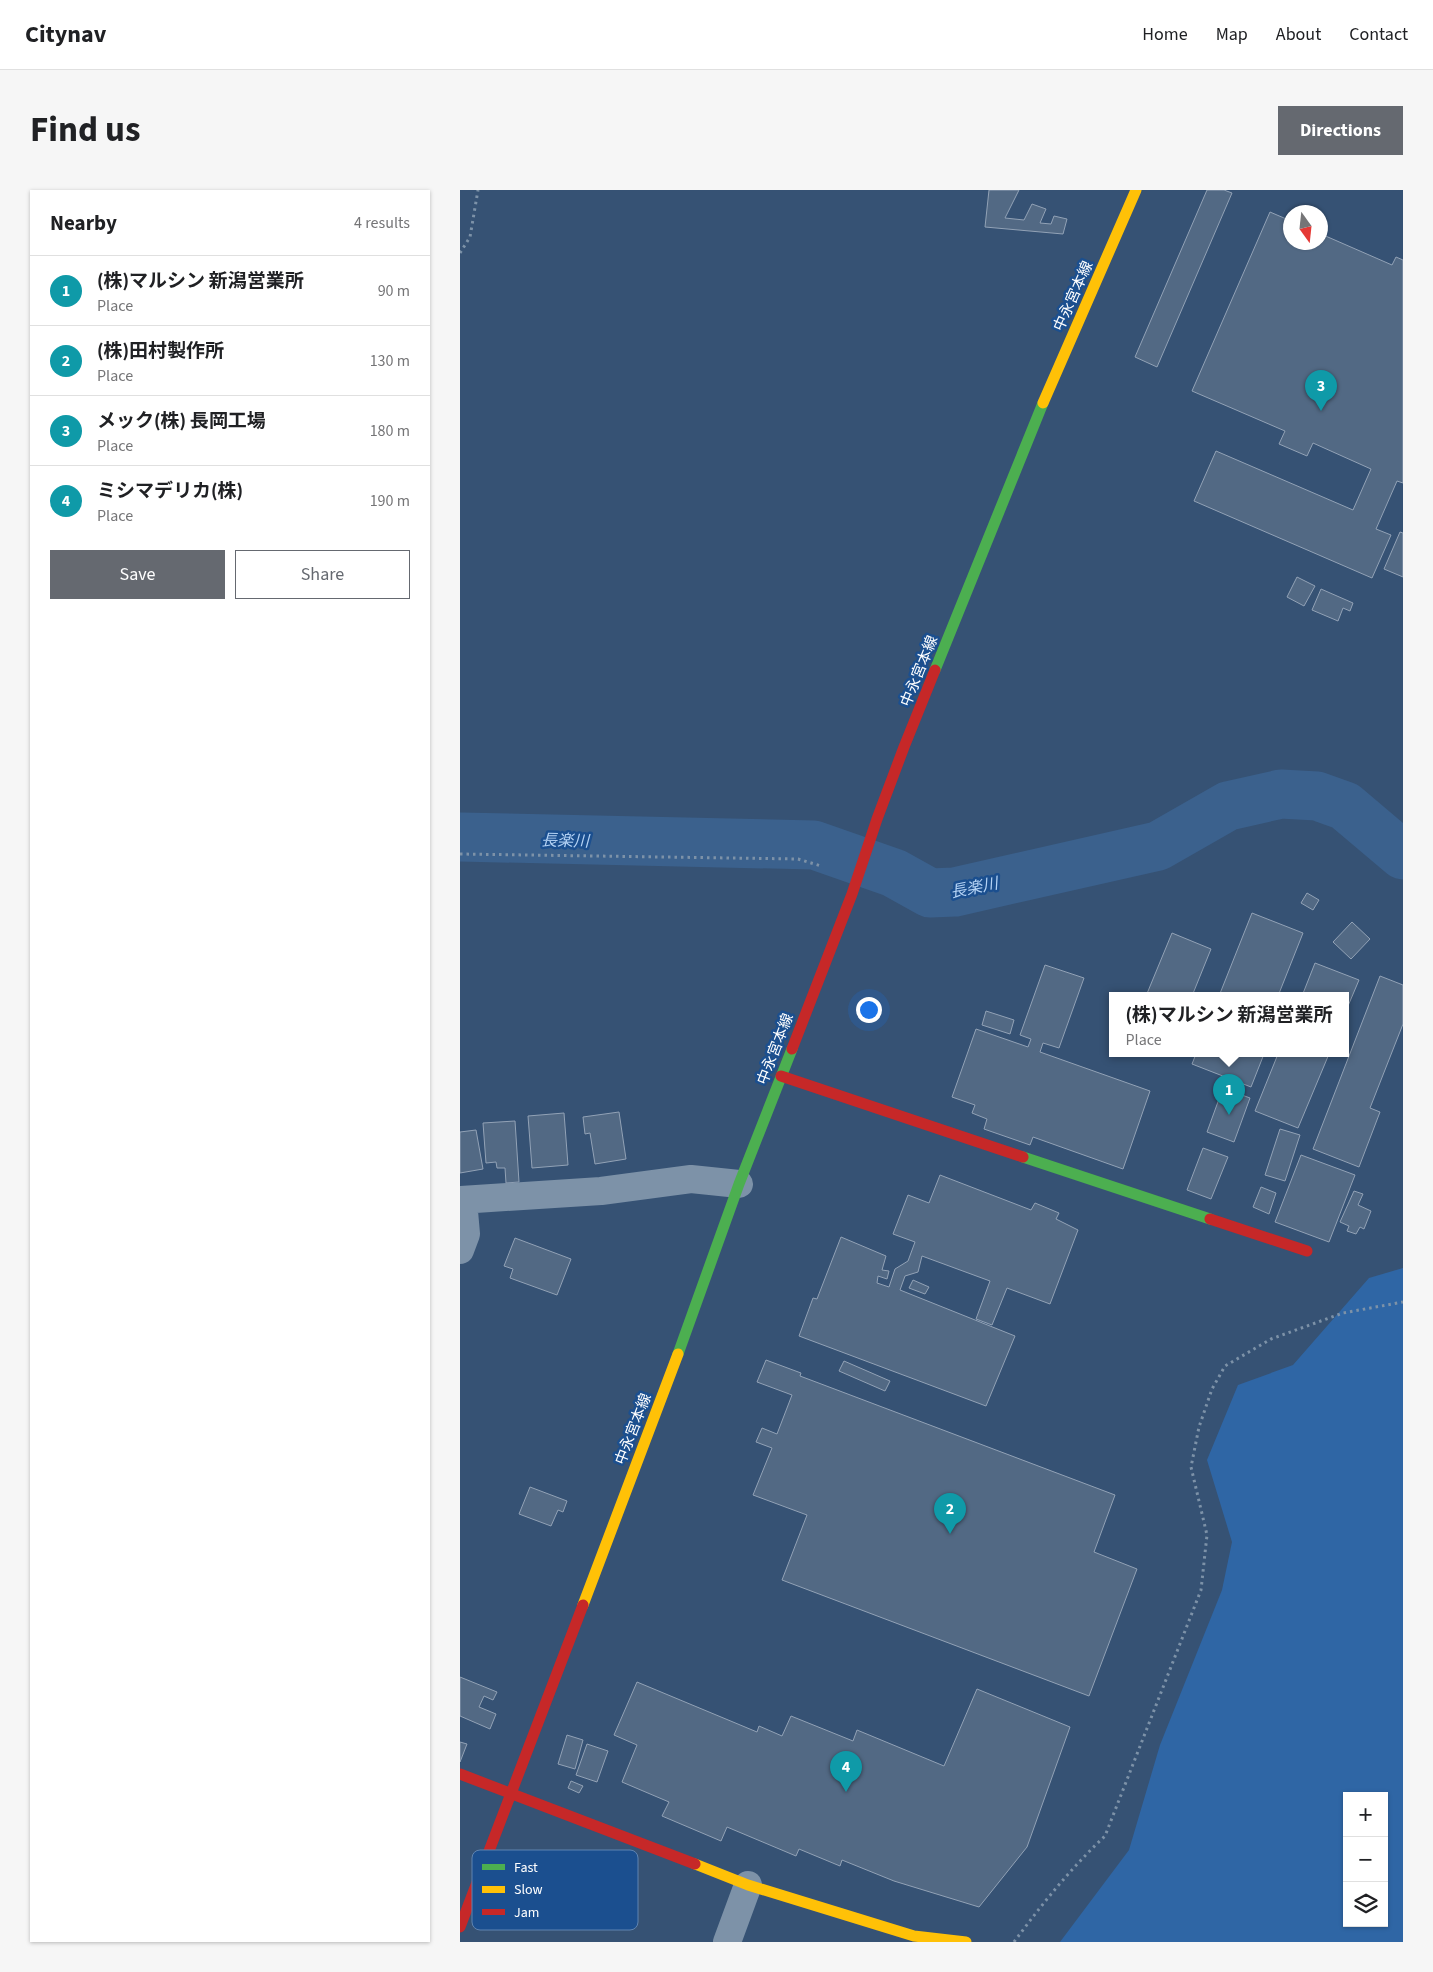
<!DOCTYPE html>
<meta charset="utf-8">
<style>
body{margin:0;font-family:"Source Sans 3","Noto Sans JP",sans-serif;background:#f6f6f6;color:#202124}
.controls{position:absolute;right:15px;bottom:15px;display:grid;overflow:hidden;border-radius:0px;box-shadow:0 1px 4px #0004}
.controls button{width:45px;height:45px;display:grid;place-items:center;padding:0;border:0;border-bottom:1px solid #e0e0e0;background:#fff;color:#202124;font:25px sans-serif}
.compass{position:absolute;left:823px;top:15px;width:45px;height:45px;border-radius:50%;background:#fff;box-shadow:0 1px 4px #0004;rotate:165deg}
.you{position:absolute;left:408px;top:819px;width:18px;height:18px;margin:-12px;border:4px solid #fff;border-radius:50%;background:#1a73e8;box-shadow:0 0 0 8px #1a73e833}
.badge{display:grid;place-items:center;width:32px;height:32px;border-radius:50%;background:#656970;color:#fff;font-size:16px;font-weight:700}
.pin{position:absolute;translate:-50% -41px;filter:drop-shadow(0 1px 2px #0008)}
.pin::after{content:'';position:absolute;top:26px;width:18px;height:15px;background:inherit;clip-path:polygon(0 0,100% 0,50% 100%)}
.popup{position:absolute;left:649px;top:802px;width:240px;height:65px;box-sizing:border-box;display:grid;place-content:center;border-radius:0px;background:#fff;filter:drop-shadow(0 1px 4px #0005);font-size:16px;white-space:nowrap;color:#757577}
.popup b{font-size:19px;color:#202124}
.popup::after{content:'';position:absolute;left:50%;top:100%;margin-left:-10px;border:10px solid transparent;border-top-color:#fff}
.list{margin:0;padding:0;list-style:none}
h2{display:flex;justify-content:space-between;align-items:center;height:65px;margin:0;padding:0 20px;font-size:21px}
h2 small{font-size:16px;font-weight:400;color:#757577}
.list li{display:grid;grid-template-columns:32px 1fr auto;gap:15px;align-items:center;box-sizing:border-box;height:70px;padding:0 20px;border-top:1px solid #e0e0e0}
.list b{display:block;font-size:19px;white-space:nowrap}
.list p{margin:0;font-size:16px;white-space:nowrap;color:#757577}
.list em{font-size:16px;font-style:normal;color:#757577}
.actions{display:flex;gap:10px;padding:15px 20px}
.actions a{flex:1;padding:11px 0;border:1px solid #656970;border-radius:0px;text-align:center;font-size:18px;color:#656970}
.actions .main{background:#656970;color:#fff}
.icon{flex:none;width:28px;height:28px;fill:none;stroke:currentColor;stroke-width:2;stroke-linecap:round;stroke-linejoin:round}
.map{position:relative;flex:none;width:943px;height:1752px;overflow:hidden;border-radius:0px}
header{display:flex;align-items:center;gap:30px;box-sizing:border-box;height:70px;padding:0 25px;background:#fff;border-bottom:1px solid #e0e0e0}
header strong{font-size:24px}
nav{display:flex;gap:28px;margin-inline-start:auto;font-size:18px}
.intro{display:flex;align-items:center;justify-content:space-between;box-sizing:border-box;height:120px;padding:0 30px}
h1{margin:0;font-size:35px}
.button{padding:12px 22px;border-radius:0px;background:#656970;color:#fff;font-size:18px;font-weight:700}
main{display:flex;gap:30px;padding:0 30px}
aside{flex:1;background:#fff;border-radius:0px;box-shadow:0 1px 4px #0004}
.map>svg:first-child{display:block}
</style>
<header>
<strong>Citynav</strong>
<nav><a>Home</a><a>Map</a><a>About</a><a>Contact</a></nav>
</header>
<div class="intro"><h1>Find us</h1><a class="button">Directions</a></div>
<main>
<aside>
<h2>Nearby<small>4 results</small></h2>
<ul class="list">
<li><span class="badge" style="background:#0f9aa8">1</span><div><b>(株)マルシン 新潟営業所</b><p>Place</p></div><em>90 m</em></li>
<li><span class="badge" style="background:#0f9aa8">2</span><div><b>(株)田村製作所</b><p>Place</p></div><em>130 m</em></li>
<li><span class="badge" style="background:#0f9aa8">3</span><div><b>メック(株) 長岡工場</b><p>Place</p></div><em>180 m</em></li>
<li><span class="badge" style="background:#0f9aa8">4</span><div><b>ミシマデリカ(株)</b><p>Place</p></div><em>190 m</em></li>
</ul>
<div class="actions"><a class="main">Save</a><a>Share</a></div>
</aside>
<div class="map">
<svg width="943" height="1752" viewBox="0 0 943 1752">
<rect width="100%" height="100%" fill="#365274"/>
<path fill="#2f66a5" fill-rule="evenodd" d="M943,1078V1752H600L669,1660L700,1555L762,1400L772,1352L747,1270L778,1195L833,1175L909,1088ZM887,1606H924V1733H887Z"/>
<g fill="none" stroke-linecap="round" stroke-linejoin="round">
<path stroke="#3b618d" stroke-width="49" d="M0,647L354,655L434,683L470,703L495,702L698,656L768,616L821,604L857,606L885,616L943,665"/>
</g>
<path fill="#526984" stroke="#92a2b6" d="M529,0H559L545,28L564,30L572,14L586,19L580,33L591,34L594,26L607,29L603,44L525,37Z
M747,0H764L772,3L697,177L675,167Z
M810,22L831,31V52H861V44L932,75L936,67L943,70V293L937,291L916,339L931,345L912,388L734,311L756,261L893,320L911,279L853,253L847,266L819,254L825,241L732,201Z
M940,342L943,343V387L924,379Z
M837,387L855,396L844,416L827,407Z
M861,399L893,413L890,421L883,418L878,431L852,420Z
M847,703L859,710L853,720L841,713Z
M792,723L843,743L818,806H759Z
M892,732L910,749L891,769L873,752Z
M712,743L751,759L732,806H686Z
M855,773L899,790L885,823V806H842Z
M585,775L624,788L599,858L583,853L580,862L690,901L663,979L573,947L570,955L524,939L527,929L512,923L515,915L492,907L516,839L568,857L571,849L560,845Z
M920,786L943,795V834L910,918L920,922L899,977L853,959Z
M526,821L554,830L550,844L522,835Z
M736,864H804L791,897L732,874Z
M818,864H869L838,938L795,921Z
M763,898L790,908L774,952L747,942Z
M159,922L166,969L135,974L130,943L125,944L123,927Z
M104,923L108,975L72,978L68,926Z
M55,931L59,992L46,993L45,978H37L36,972L26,973L23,933Z
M820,939L840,945L825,991L805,985Z
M16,940L23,979L0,983V942Z
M743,958L768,967L751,1009L727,1000Z
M841,965L895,985L869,1052L815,1032Z
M480,985L571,1020L575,1013L599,1023L596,1029L618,1040L590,1114L547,1098L532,1135L516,1129L530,1091L462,1066L458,1082L445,1086L440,1100L555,1146L526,1216L339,1146L353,1108L357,1109L381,1047L426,1066L422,1080L429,1081L427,1089L418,1086L417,1093L429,1097L435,1079L448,1071L455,1052L433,1044L448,1005L469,1013Z
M801,997L816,1003L809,1024L793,1017Z
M894,1001L903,1004L898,1015L911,1021L904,1039L900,1037L896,1044L887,1041L889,1036L880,1032Z
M55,1048L111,1069L97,1105L50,1088L53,1079L44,1076Z
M453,1090L469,1097L465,1104L449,1098Z
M306,1170L341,1183L340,1186L655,1305L634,1362L677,1379L629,1506L322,1390L347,1325L293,1305L312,1258L296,1252L302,1238L317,1244L332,1205L297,1192Z
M384,1171L430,1191L425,1201L379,1181Z
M70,1297L107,1311L103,1322L98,1320L91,1336L59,1324Z
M0,1487L37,1502L33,1510L24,1506L19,1517L36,1524L30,1539L0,1526Z
M177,1492L297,1542L299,1536L322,1546L331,1526L393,1551L397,1540L484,1576L517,1499L610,1537L567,1657L519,1717L434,1691L382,1670L380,1676L339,1659L336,1666L267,1637L261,1651L202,1626L209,1612L162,1592L177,1555L154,1545Z
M107,1545L123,1550L115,1579L98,1574Z
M0,1552L7,1554L0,1572Z
M127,1554L148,1561L137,1592L116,1585Z
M111,1591L123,1596L119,1603L108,1598Z"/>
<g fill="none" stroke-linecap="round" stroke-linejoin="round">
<path stroke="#7d92a8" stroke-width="3" stroke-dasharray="2.5 4" stroke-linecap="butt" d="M0,63L10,47L18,0
M0,664L338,669L361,676
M554,1752C582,1714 611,1678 645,1646L741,1400L747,1345L731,1277L739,1237L752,1199L765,1176L811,1149L883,1123L943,1112"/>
<path stroke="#7d92a8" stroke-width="28" d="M0,1010L141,1001L231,989L279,994
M0,1060L6,1044L3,1010
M267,1752L288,1695"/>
<path stroke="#4caf50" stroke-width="11" d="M475,480L583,213
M563,967L750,1029
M218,1164L279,994L332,859"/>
<path stroke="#ffc107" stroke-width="11" d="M583,213L676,0
M123,1415L218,1164
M235,1674L288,1695L454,1746L506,1752"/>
<path stroke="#c62828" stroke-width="11" d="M332,859L392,704L417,629L444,557L475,480
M321,886L563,967
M750,1029L847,1061
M0,1584L235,1674
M0,1737L123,1415"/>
</g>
<g text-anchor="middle" stroke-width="5" stroke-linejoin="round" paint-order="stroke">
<g font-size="15" fill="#fff" stroke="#1b4f8f">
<text transform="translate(613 106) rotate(-66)" y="5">中永宮本線</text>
<text transform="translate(459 481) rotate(-68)" y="5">中永宮本線</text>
<text transform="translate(315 859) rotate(-69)" y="5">中永宮本線</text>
<text transform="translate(173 1239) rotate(-69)" y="5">中永宮本線</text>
</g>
<g font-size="16" font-style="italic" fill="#b5d3f5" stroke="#1b4f8f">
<text transform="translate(105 650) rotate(1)" y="6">長楽川</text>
<text transform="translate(514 697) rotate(-11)" y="6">長楽川</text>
</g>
</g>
<rect x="12" y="1660" width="166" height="80" rx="8" fill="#1b4f8f" stroke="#5f84b1" stroke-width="1"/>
<rect x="22" y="1674" width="23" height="6" fill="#4caf50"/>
<rect x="22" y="1696" width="23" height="7" fill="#ffc107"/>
<rect x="22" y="1719" width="23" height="6" fill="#c62828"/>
<g font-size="14" fill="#fff">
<text x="54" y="1682">Fast</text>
<text x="54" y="1704">Slow</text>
<text x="54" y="1727">Jam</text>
</g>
</svg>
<div class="controls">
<button>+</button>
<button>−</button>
<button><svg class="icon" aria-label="layers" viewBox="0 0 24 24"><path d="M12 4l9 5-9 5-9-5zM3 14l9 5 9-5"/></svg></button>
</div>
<svg class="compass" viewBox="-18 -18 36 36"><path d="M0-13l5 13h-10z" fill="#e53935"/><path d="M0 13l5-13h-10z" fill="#757577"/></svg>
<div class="you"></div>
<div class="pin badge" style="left:769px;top:925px;background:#0f9aa8">1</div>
<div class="popup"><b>(株)マルシン 新潟営業所</b>Place</div>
<div class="pin badge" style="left:490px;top:1344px;background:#0f9aa8">2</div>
<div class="pin badge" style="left:861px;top:221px;background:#0f9aa8">3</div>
<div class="pin badge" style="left:386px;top:1602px;background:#0f9aa8">4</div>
</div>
</main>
